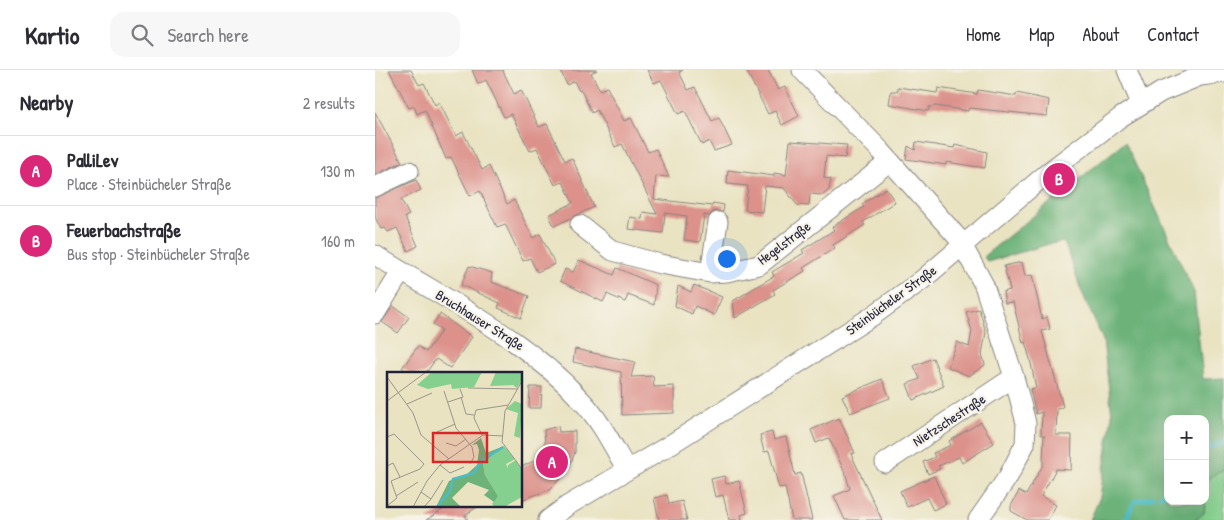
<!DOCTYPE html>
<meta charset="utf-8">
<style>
body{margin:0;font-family:"Patrick Hand",sans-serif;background:#f7f7f7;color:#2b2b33}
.controls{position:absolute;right:15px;bottom:15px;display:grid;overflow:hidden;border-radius:10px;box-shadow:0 5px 20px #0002}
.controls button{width:45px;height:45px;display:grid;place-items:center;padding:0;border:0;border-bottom:1px solid #e1e1e2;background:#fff;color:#2b2b33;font:25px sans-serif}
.you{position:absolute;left:351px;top:188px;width:18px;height:18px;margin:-12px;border:4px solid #fff;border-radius:50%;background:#1a73e8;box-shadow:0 0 0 8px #1a73e833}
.badge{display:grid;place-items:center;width:32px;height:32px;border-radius:50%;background:#db2777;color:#fff;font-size:16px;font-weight:700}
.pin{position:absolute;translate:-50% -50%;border:2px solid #fff;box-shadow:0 1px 5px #0006}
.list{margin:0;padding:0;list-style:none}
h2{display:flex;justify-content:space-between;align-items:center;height:65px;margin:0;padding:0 20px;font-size:21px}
h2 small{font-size:16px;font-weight:400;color:#7c7c81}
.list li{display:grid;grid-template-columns:32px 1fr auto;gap:15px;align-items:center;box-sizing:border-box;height:70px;padding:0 20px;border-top:1px solid #e1e1e2}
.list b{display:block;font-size:19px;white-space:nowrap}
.list p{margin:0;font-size:16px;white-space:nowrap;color:#7c7c81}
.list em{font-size:16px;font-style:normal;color:#7c7c81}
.icon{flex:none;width:28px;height:28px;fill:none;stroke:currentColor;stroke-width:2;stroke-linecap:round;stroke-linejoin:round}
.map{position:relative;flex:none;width:849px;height:450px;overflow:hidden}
header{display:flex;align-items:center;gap:30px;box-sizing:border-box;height:70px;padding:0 25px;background:#fff;border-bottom:1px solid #e1e1e2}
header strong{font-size:24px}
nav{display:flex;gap:28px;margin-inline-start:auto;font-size:18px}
.search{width:350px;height:45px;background:#f7f7f7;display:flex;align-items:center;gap:12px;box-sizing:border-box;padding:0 18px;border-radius:15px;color:#7c7c81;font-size:19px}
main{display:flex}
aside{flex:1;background:#fff}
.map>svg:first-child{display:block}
</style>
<header>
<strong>Kartio</strong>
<div class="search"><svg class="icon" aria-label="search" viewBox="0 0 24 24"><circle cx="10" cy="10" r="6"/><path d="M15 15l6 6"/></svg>Search here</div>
<nav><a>Home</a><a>Map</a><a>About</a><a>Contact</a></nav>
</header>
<main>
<aside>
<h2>Nearby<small>2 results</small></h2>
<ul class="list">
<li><span class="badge">A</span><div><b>PalliLev</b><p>Place · Steinbücheler Straße</p></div><em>130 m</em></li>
<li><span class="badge">B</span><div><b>Feuerbachstraße</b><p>Bus stop · Steinbücheler Straße</p></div><em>160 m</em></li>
</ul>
</aside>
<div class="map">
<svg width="849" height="450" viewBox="0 0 849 450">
<rect width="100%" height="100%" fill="#f7f3e8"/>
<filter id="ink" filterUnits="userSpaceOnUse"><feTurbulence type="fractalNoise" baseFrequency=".02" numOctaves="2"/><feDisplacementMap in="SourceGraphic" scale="10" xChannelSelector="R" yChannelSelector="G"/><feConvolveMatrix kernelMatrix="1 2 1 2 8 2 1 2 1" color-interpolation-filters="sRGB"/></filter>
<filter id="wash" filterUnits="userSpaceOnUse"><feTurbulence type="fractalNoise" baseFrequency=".0096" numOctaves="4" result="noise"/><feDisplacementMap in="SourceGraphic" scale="20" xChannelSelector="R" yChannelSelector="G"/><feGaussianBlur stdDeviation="1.12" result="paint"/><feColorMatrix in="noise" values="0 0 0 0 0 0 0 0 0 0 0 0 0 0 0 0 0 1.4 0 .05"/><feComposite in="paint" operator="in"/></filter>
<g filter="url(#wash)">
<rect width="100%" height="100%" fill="#e9e3c2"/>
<path fill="#85d08e" stroke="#547964" d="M849,399V450H820L829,443L833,409Z"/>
<path fill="#6cb279" stroke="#476a5a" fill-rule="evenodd" d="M750,72L819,222L828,309L849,308V399L833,409L829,443L820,450H715L725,427L737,345L728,270L706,220L689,172L674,174L612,192L609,186ZM793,349H830V431H793Z"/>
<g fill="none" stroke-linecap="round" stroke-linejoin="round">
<path stroke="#4ebbc7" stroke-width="4.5" d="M830,379L849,372
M785,426L793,422
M750,450L760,431L778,427"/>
</g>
<g id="blocks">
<path fill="#dc918b" d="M14,0H36L44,15L49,13L60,35L64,32L81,66L88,62L107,100L114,96L132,134L139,130L158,168L165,164L180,194L162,202L155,188L148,191L130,154L122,157L105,121L95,126L76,87L71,89L50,40L42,44L39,36L34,38Z
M97,0H129L128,1L139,24L146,20L164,57L172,54L190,91L197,88L219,137L179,156L174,145L198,133L188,112L180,115L162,78L155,81L136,44L129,47L111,10L103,14Z
M185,0H222L216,3L225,20L232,17L249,51L256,48L273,82L281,79L294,107L281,106L279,129L337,136L338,133L349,135L348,142L339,141L334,146L329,145L325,172L309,170L312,146L290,143L288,163L253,159L255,147L267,149L268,142L282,144L247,74L240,77L222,40L217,43L206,20L204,21L199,11L192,15Z
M272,0H308L304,2L313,20L320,17L337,51L344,48L357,75L339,81L334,71L327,75L310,41L303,44L286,10L279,13Z
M371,0H393L403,20L410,17L424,46L407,55L400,41L393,44Z
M523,17L562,23L563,18L602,24L603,20L641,26L642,23L674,30L672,46L594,38L593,41L561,36L554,37L553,41L514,34L516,21H523Z
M0,42L27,92L0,105Z
M415,71L472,75L470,88L451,86L449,108L456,109L454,120L448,125L435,124L434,136L422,135L409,118L390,116L387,142L370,140L373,116L352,114L353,100L399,106V103L411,105Z
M541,72L579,78L580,75L612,82L610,98L571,92V95L531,89L533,76L540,80Z
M41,110L46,120L26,130L34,145L30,147L43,176L33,181L22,158L13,162L10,158L6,159L0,147V128Z
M511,118L520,132L488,152L490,155L458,175L460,178L428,198L430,201L398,220L400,224L360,248L358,231L399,206L397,202L429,183L427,180L459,160L457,157L489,137L487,134Z
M204,190L239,205L242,198L281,215L279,235L253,225L250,232L232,224L228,232L185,211L190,199L198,202Z
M647,192L650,206L657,205L667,249L672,247L675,259L667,261L688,337L682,339L681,365H697L696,400L681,399L666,426L681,435L673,450H652L636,441V436L644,421L651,425L668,395L669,365H666L667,342L661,344L655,319L661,318L655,289L650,272L648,273L638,232L630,233L628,222L635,220L629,196Z
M94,196L117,203L116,212L154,226L146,248L123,238L125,233L86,215Z
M319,215L347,227L339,245L320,236L317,244L300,236L303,216L316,222Z
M18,236L34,247L23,263L7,252Z
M604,239L611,262L607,284L610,295L594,306L573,297L582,272L594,277L597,261L591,242Z
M65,244L97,267L75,298L61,289L50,304H36L27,298L43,276L51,282L67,260L58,254Z
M200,279L260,292L256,307L278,306L279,317L299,316V343L247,345L246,302L198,292Z
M558,288L569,316L538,330L532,314L545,309L539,296Z
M507,309L515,328L475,343L467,326Z
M155,317H167L166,338H154Z
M464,348L480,383L476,384L507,450H470L459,426L475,419L471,405L454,368L441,373L436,360Z
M606,352L619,373L587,393L584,387L563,396L565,399L553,404L548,392L560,387L558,383L576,375L574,371Z
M183,356L184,362L200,361V382L193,401L174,420L146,430V397L159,391L167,382L170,372L169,360Z
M397,362L399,370L411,367L420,405L426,403L437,450H417L410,417L404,418L394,381L389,382L385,365Z
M349,406L351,414L364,411L372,443L366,445L367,450H354L348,425L340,427L336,409Z
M559,406L571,434L558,440L552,428L532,437L525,421Z
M292,425L294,434L307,431L312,450H284L279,428Z
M74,436H104L90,445L93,450H51Z"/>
</g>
</g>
<g filter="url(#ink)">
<use href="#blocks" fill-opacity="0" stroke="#86827e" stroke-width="1"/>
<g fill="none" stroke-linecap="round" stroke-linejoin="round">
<g stroke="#86827e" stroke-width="21">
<path id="minor" d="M427,0L506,81L584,169L609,215L639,307L651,353L650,374L633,407L603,450
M752,0L766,34
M0,117L34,101
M205,155L238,181L285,194L335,203L352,202L384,195L515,91
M0,185C71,230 149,267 206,330C226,351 238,376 252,400
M335,203L343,152
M0,244L26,202
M510,393L639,307
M173,450L192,436L293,376L496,247L547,210L676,100L746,47L786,22L825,6L849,3"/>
</g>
<use href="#minor" stroke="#fff" stroke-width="19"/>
</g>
</g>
<g text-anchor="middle" stroke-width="4.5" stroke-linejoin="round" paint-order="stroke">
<g font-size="14" fill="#22223b" stroke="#f7f3e8">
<text transform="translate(409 173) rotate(-37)" y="5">Hegelstraße</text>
<text transform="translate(516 230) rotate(-36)" y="5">Steinbücheler Straße</text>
<text transform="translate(105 250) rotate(32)" y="5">Bruchhauser Straße</text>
<text transform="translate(574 350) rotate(-33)" y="5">Nietzschestraße</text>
</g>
</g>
<g transform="translate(12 302)">
<rect width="135" height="135" fill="#e9e3c2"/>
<path d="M45,0H95L87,15L65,17L64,12L41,17L30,13ZM109,0H135V8L130,16L126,13L103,14ZM128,29L135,32L133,66L127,64L131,41L119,37ZM117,74L128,87L119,92L121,96V93L129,88L135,98V125L117,135H108L105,132L111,124L98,103L96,91Z" fill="#85d08e"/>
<path d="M94,66L99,81L117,74L96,91L98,103L111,124L107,130L97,123L102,118L81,110L65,126L74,135H49L62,109L80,102L90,93L92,78L90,72L85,73Z" fill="#6cb279"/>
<path fill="none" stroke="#4ebbc7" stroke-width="2.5" d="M96,88L116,75M50,135L63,119L66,107L87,101L95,88"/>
<path fill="none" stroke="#99968c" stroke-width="1" d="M0,5L26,41L34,63L62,87M135,9L118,39L115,70L135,97M81,16L131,17M57,19L69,56L85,75L87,85L83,92M74,25L79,42L87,43M0,29L39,0M61,30L76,25L73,17M20,32L45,21M50,60L68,52M95,63L87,46L89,38L121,33M0,65L7,62L37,92L33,97L4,109L10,126L0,134M59,71L69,74L79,67M53,93L63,101L77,95M0,94L6,91L13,105M34,120L44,127L37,135M9,124L31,110M44,127L56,108M26,135L40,109L53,93L96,63L116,64"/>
<path fill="#d62828" fill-opacity="0.15" stroke="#d62828" stroke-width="2.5" d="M46,61H100V90H46Z"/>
<rect width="135" height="135" fill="none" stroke="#22223b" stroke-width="2.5"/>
</g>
</svg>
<div class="controls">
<button>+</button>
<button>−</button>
</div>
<div class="you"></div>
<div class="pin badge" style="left:177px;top:392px">A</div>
<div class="pin badge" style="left:684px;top:109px">B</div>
</div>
</main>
